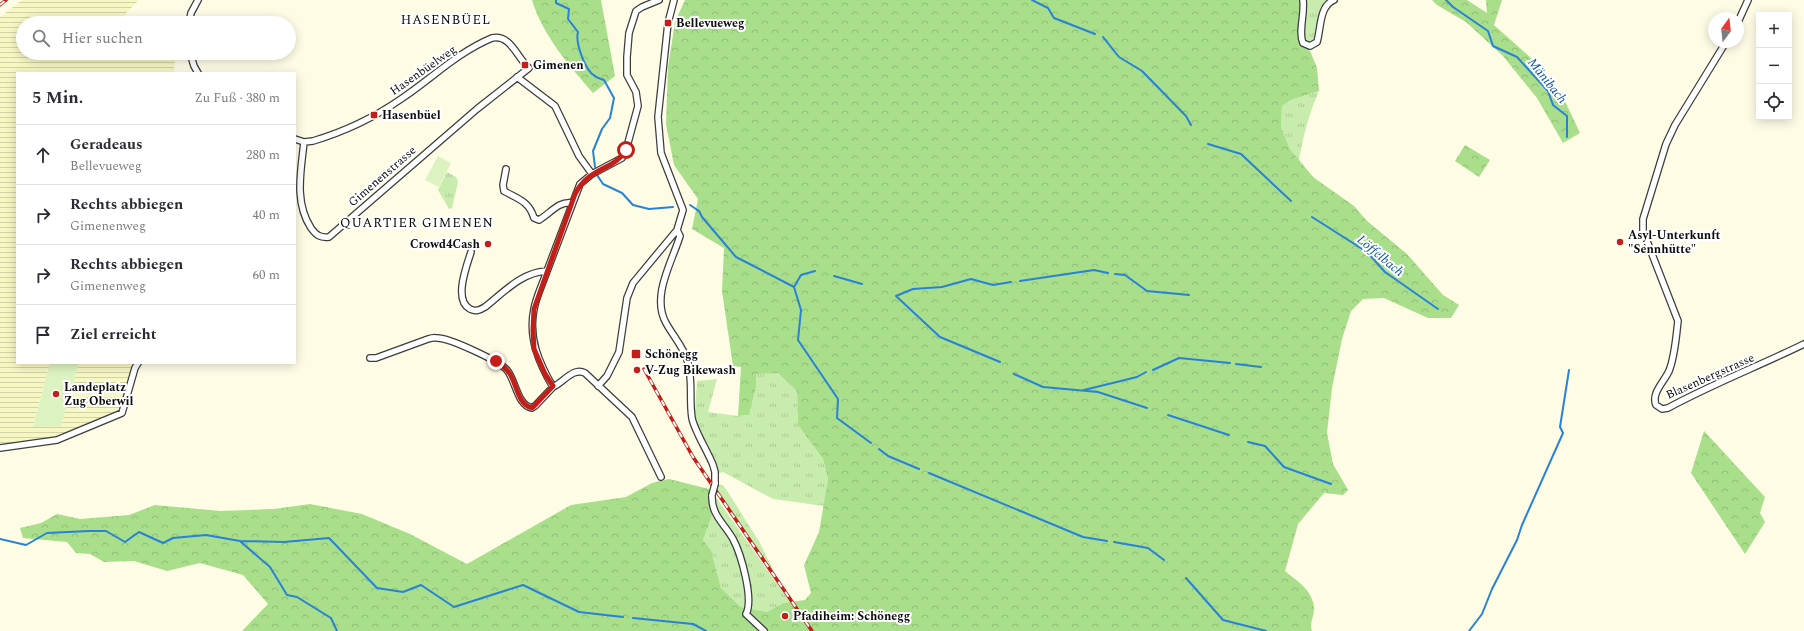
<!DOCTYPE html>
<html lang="de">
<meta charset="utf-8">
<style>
body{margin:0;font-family:Spectral,serif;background:#f2f2f3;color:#2b2b33}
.controls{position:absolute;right:12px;top:12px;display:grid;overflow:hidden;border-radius:0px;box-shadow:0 2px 10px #0003}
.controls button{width:36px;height:36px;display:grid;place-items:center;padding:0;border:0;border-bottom:1px solid #e1e1e2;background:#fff;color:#2b2b33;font:20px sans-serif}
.compass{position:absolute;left:1708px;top:12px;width:36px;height:36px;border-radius:50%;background:#fff;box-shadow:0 2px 10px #0003;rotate:15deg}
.stop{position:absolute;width:12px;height:12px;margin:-9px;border:3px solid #c31f18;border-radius:50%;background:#fff}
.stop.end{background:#c31f18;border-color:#fff;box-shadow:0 1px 4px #0008}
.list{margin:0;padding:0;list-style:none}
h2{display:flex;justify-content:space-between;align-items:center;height:52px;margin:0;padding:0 16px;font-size:17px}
h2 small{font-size:13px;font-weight:400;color:#7c7c81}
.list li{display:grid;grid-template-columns:26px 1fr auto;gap:12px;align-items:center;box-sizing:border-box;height:60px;padding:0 16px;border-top:1px solid #e1e1e2}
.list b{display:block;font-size:15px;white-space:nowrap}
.list p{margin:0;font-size:13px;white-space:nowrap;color:#7c7c81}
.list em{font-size:13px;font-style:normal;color:#7c7c81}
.icon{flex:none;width:22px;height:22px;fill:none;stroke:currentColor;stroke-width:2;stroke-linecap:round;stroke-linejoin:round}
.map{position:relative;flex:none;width:1804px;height:631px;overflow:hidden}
.search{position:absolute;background:#fff;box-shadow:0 2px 10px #0003;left:16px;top:16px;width:280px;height:44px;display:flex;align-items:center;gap:10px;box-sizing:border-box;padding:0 14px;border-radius:22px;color:#7c7c81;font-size:15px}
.panel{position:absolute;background:#fff;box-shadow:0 2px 10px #0003;left:16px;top:72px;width:280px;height:292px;border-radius:0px}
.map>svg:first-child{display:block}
</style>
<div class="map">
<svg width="1804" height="631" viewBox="0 0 1804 631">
<defs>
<pattern id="farmland-rules" width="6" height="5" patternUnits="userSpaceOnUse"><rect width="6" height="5" fill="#f7f7c4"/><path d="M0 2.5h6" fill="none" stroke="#d2d2a7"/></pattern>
<pattern id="grass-tufts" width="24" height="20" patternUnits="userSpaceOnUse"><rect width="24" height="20" fill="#c8ecad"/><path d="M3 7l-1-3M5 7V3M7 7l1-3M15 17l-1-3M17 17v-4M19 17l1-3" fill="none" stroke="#aac994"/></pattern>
<pattern id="forest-crowns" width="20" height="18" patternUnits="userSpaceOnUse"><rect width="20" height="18" fill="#a9de8b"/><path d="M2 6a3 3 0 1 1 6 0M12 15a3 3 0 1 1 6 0" fill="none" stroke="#90bd77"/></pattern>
</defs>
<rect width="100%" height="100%" fill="#fffce6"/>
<path fill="url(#farmland-rules)" d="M22,0H139L126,13L125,23H23V53H172L175,57L174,73H17V363H50L33,426L61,425L79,363H135L120,410L56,438L0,446V17Z"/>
<path fill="url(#grass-tufts)" d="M1306,0H1327C1319,13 1320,28 1313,41L1307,42L1303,35Z
M1319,91C1309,114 1303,136 1299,160L1290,149L1281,127L1282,106L1291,100Z
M447,172L456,177L458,182L452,208L449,209L438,190Z
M778,372L797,391L798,425L823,459L828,479L824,506L773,499L723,472L719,473L696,420L695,412L697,381L717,379L708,412L738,416L749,415L756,387L755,374Z
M717,484L722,485L726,489L760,543L776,576L716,490Z
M715,496L790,602L783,603L767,612L751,609C748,582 742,559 731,534C725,521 714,511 715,496Z
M712,516C718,522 724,529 729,535C742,556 745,584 747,608L741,607L721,588L711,550L703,540Z"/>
<path fill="url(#forest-crowns)" d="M532,0H601L615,76L593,93C569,65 543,36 532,0Z
M685,0H1301C1302,15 1298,29 1300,43L1310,51L1317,68L1319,91L1291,100L1282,106L1281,127L1290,149L1313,177L1354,206L1367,221L1407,254L1443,295L1459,305L1451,318H1428L1384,298L1363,299L1351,311L1342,339L1332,388L1327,433L1333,464L1348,490L1343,495L1324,493L1298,524L1285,571C1297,581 1314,591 1314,609C1314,617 1309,623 1312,631H242L268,604L243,575L200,563L167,571L134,561L104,562L90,554L76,553L67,542L23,538L20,528L41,523L57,514L80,519L129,515L155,505L220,511L274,509L310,504L362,514L410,534L467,564L571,505L626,497L652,483L669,479L709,489L712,516L703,540L711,550L721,588L741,607L767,612L783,603L805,600L811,593L804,565L819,532L828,479L823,459L798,425L797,391L778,373L756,374V387L749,415L738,416L741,367L733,366L722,291L724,248L692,229L698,199L674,165L666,124L668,67L675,22Z
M1432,0H1467L1487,13L1486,0H1502L1494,25L1530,57L1563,97L1580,133L1563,143L1537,98L1503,56L1466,22L1437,5Z
M1465,145L1490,160L1479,177L1455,161Z
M1704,431L1765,497L1760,513L1765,522L1745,554L1691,473Z"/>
<path fill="#dcf2c0" d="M438,156L451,163L439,187L425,180Z
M50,363H79L61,426L33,427Z"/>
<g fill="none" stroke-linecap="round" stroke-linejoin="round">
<path stroke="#2782d8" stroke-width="2" d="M556,0V3L569,9L568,19L578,32C575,42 585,71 595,76C597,78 601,79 604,80L614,98L610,118L602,129L593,151L595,167
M1032,0L1048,8L1054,18L1095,34
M1446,0L1453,7L1488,31L1493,46L1517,57L1548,91L1553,105L1567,116V137
M1103,37L1119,57L1142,71L1186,116L1191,125
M1208,144L1241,154L1291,201
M597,175L603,184L622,193L633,205L649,209L673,207
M690,205L699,211L702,217L736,257L794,287L801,275L815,271
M1312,217L1367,252L1385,272L1438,309
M1115,274L1125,275L1147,291L1189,295
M834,276L862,284
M1020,281L1094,270L1108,273
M794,287L801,310L798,340L838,399L837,418L871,443
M1000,362L940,337L896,296L913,289L942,287L971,279L993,285L1011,282
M1236,364L1261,367
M1153,370L1179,358L1230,363
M1014,374L1043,387L1098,392L1147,408
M1084,390L1137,377L1146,372
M1168,415L1229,435
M1248,442L1265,446L1284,467L1331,484
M879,449L888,456L919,469
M929,473L1083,537L1107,541
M0,539L26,545L47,533L89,531H106L125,542L139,532L163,543L173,538L206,535L240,541L284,542L329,538L377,588L403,592L421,585L454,607L523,585L579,612L623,617
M241,542L270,567L287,595L297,597L331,618L337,631
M1114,542L1148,548L1164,560
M1186,578L1223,620L1266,631
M633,618L693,624L706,631
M1469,631L1482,614L1492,589L1517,540L1522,525L1563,433L1560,427L1569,370"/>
<g stroke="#3d3d3d" stroke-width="8">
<path id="street" d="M1303,0C1305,14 1298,32 1303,43L1310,46L1317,42C1321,29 1319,6 1334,0
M1738,22L1748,0
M189,23L191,13L198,0
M1726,42L1675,125L1666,144L1643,219V231L1678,321C1676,337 1675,356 1669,371C1664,382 1651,393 1656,405L1662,409L1668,408C1712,384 1759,366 1804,344
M190,53L194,66L198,73
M517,77L555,106L579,156L592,174
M295,139L304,142L313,141C343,132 375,117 401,99C431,79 458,52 492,38C511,34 517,58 529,68L477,109L329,237C320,238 316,235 311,228C294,202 301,171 304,142
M506,169L503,185L504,191C518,199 529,201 534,218L539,220C551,213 558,201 572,203
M677,230L680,236C672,262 651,296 666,323C673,336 685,349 688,363C693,382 689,400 692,418C694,430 708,452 713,465L715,472V484
M471,252C467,265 453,300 470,309C476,312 480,310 485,307C504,292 522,272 547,271L580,184L592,174L622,158L626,150L638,106L636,92L627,75V57L629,33L636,11L642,7L659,0
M547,271C543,283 536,297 534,309C528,338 539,363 553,387C564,382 573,367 585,373L632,417L661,477
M370,358H376L428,339C431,338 434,337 437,338C450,338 499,361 507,370C516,381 517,405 532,408L535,406L553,387
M598,386L607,376L619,352L627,298L633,283L677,230L683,210L661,153L658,117L668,23L674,0
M0,448L57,440L122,413L135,368L138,363
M712,495C711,515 724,523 733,539C741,554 754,599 746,614L764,631"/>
</g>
<use href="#street" stroke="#fff" stroke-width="5.5"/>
<g stroke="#c31f18" stroke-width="3.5">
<path id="rail" d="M0,5L6,0
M644,369L693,457L812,631"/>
</g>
<use href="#rail" stroke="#fff" stroke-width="2" stroke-dasharray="6" stroke-linecap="butt"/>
<g stroke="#3d3d3d" stroke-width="8" stroke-linecap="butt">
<path id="street-bridge" d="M712,495L715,484"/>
</g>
<use href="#street-bridge" stroke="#fff" stroke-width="5.5"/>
</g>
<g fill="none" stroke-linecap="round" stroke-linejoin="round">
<path stroke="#c31f18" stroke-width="5" d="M496,361C502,365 507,369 510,374C517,385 518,405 532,408L534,406L553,386L545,374L534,349L533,330L534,309L575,194C589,167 613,171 626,150"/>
</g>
<g fill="#c31f18" stroke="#fff" stroke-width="1.5">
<rect x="664" y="19" width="8" height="8" rx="2"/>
<rect x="521" y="61" width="8" height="8" rx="2"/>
<rect x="370" y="111" width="8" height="8" rx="2"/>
<circle cx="1620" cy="242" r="4"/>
<circle cx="488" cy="244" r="4"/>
<rect x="631" y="349" width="10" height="10" rx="2"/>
<circle cx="637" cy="370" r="4"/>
<circle cx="56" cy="394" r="4"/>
<circle cx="785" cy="616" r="4"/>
</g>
<g text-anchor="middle" stroke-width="4" stroke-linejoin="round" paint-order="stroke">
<g font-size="12" font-weight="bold" fill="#0a0a0a" stroke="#fff" text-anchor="start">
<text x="676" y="27">Bellevueweg</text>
<text x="533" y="69">Gimenen</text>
<text x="382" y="119">Hasenbüel</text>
<text x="1628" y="239">Asyl-Unterkunft<tspan x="1628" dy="14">"Sennhütte"</tspan></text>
<text x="480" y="248" text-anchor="end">Crowd4Cash</text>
<text x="645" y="358">Schönegg</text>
<text x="645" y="374">V-Zug Bikewash</text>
<text x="64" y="391">Landeplatz<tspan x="64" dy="14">Zug Oberwil</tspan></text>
<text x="793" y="620">Pfadiheim: Schönegg</text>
</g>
<g font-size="12" fill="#0a0a0a" stroke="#fff">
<text transform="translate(423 70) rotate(-35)" y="4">Hasenbüelweg</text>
<text transform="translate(382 176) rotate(-41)" y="4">Gimenenstrasse</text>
<text transform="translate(1710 376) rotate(-24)" y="4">Blasenbergstrasse</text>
</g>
<g font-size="13" letter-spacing="1" fill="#0a0a0a" stroke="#fff">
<text x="446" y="24">HASENBÜEL</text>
<text x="417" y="227">QUARTIER GIMENEN</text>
</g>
<g font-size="13" font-style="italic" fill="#0b54a3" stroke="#fff">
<text transform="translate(1548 80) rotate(51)" y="5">Mänibach</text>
<text transform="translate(1381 255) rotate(40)" y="5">Löffelbach</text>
</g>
</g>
</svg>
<div class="controls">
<button>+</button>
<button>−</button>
<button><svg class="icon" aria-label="locate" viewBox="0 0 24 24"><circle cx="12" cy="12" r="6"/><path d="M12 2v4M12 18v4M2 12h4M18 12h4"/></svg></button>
</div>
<svg class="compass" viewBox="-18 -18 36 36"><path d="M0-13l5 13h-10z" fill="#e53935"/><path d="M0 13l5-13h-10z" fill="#7c7c81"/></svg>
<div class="stop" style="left:626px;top:150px"></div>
<div class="stop end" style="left:496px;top:361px"></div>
<div class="search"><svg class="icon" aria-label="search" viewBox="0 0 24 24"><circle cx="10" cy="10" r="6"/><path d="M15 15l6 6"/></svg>Hier suchen</div>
<section class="panel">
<h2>5 Min.<small>Zu Fuß · 380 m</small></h2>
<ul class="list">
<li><svg class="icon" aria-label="ahead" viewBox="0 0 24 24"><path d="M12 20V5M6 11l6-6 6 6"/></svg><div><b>Geradeaus</b><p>Bellevueweg</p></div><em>280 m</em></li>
<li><svg class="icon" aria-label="right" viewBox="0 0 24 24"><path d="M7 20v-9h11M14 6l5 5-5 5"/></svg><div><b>Rechts abbiegen</b><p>Gimenenweg</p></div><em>40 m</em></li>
<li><svg class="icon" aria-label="right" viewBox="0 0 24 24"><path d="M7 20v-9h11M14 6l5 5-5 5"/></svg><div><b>Rechts abbiegen</b><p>Gimenenweg</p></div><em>60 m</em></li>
<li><svg class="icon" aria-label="arrive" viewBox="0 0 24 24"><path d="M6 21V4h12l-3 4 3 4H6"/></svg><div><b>Ziel erreicht</b></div></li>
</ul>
</section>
</div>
